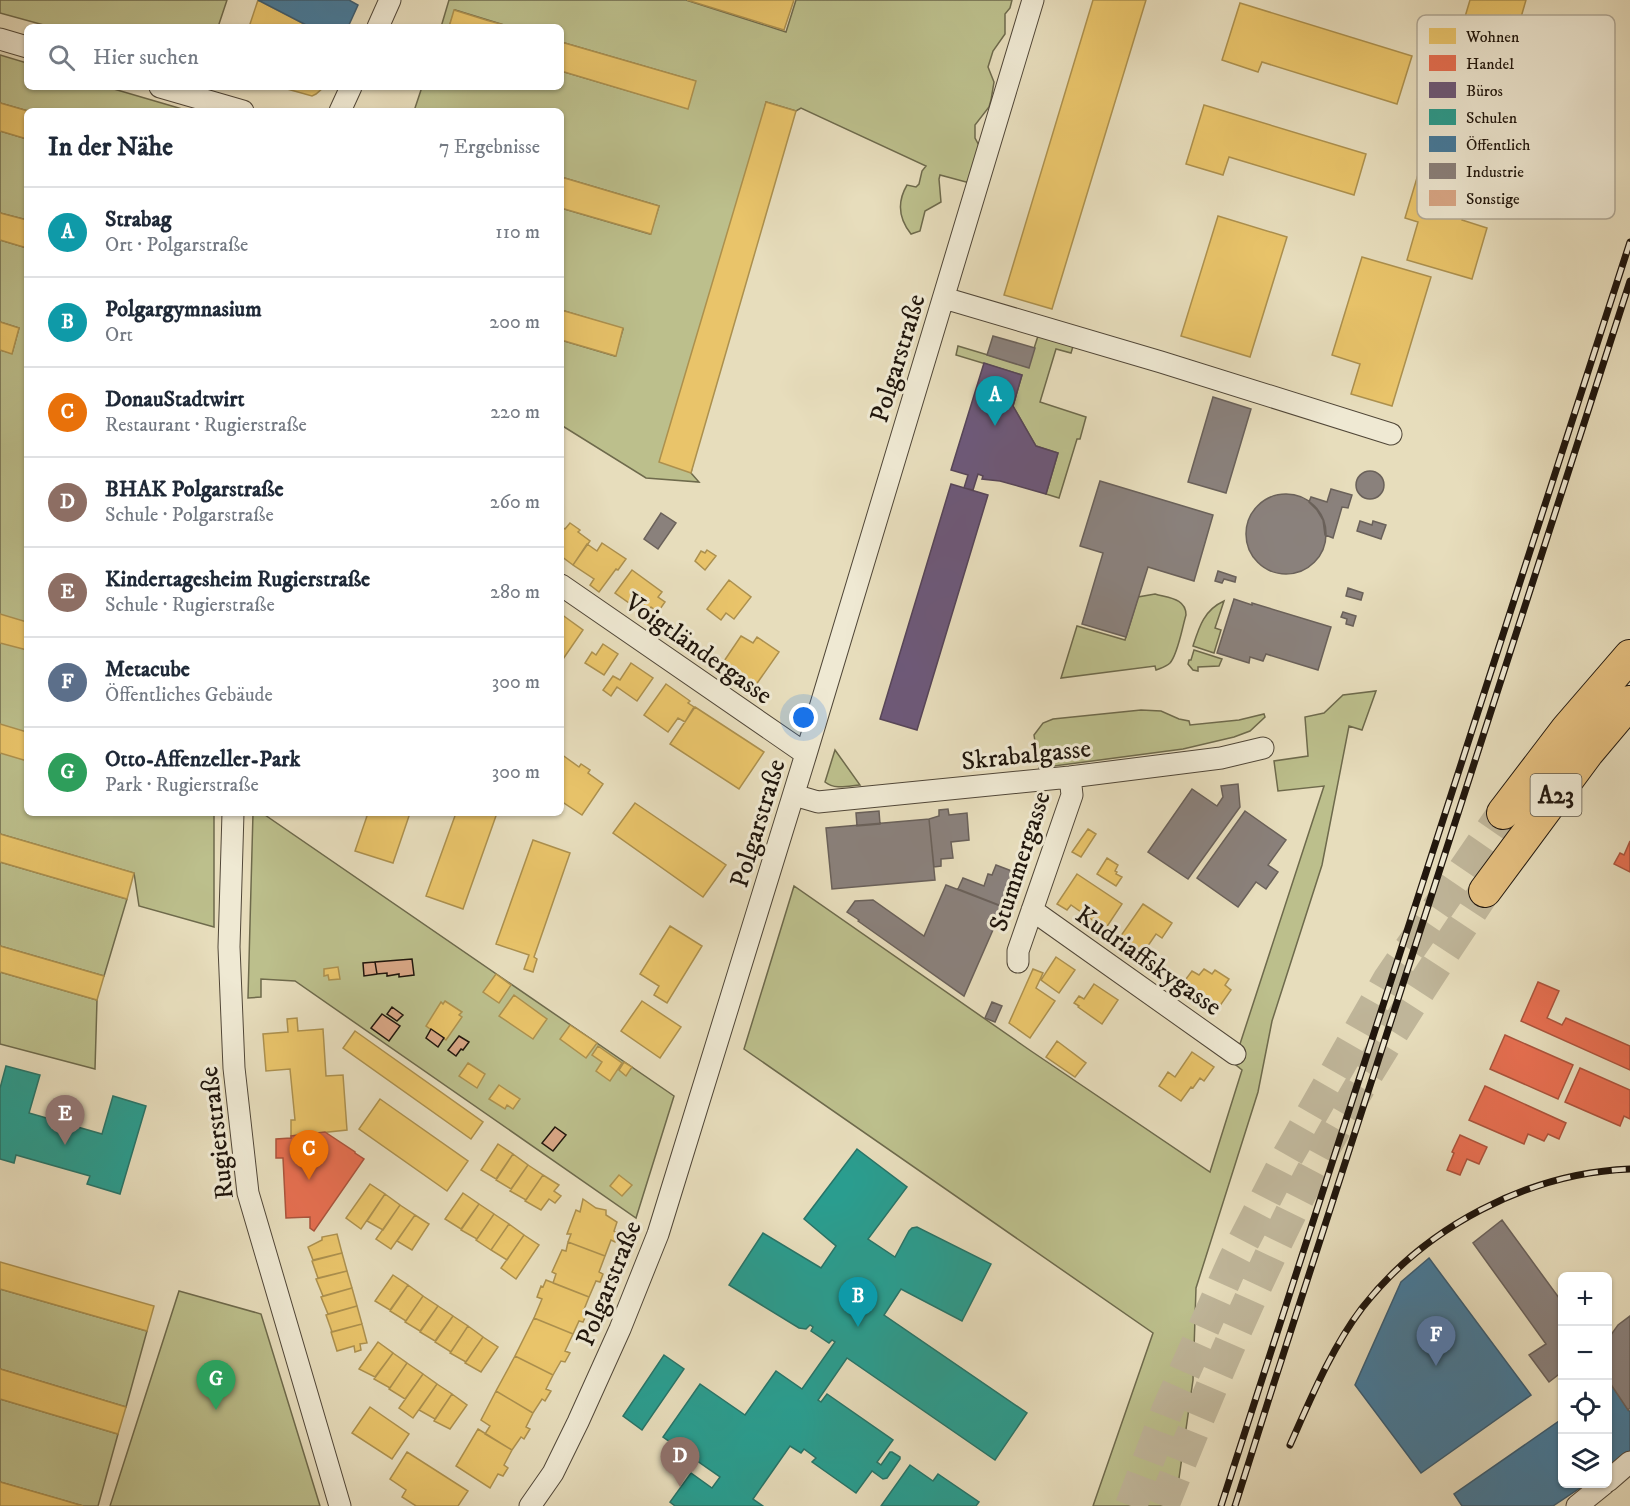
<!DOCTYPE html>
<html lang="de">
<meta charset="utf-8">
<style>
body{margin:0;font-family:"IM FELL DW Pica",serif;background:#f2f2f3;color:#1f2937}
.controls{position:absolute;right:18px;bottom:18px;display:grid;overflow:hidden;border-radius:9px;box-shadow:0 2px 4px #0004}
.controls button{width:54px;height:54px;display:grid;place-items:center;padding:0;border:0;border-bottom:2px solid #e0e1e3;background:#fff;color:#1f2937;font:30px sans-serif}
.you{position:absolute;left:804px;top:718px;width:21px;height:21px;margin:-15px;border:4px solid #fff;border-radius:50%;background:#1a73e8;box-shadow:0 0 0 9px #1a73e833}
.badge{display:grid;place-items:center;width:39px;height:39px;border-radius:50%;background:#8f2418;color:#fff;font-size:20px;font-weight:700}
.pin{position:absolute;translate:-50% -50px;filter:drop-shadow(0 2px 3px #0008)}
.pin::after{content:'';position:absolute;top:32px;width:21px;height:18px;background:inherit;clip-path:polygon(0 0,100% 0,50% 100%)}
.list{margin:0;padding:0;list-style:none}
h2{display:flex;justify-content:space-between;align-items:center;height:78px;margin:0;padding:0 24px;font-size:26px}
h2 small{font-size:20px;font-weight:400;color:#747a83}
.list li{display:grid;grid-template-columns:39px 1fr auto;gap:18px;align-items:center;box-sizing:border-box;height:90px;padding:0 24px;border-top:2px solid #e0e1e3}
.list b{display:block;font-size:22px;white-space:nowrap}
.list p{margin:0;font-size:20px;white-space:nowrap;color:#747a83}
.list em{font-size:20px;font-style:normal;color:#747a83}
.icon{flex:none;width:33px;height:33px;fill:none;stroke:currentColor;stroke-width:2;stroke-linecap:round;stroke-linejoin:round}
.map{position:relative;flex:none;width:1630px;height:1506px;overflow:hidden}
.search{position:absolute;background:#fff;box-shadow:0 2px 4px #0004;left:24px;top:24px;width:540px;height:66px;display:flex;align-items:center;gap:15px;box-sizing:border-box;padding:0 21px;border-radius:9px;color:#747a83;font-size:22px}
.panel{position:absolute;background:#fff;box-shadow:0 2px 4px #0004;left:24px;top:108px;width:540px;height:708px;border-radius:9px}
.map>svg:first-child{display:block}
</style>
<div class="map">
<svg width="1630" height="1506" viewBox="0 0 1630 1506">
<rect width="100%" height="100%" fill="#e7ddbc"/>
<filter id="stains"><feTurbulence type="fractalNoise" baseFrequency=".00333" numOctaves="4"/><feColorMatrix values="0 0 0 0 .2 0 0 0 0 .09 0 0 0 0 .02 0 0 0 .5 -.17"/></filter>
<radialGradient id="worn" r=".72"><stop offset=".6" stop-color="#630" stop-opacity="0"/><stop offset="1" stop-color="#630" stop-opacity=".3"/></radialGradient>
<path fill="#bcbf8c" stroke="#6e6a4c" stroke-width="1.5" d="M0,0H227L218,27H51L0,13Z
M449,0H686L786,32L796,0H1012L1010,8L1005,14V34L993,51L988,67L994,82L991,100L989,107L975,125V138L981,149L974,160L977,180L966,182L940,175L939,179L941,202L925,211L920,231L911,234C899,219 897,202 907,185L916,187L919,184L922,171L926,166L801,108L796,111L766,102L691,473L699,482L646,478L561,425V340L615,356L623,329L561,310V208L650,234L659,206L561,177V111H414L422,87H561V71L687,108L695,81L561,42V27H511L455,10L449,27H441Z
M0,55L27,63V87H107L189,111H28L0,103Z
M0,131L27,139V220L0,213Z
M0,240L27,248V813H214V927L139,906L134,873L0,834V350L12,353L19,328L0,322Z
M1039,333L1074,343L1071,353L1056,349L1040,402L1086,417L1080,439H1077L1059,498L1046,494L1058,453L1036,446L1013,406L1022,375L956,355L958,346L1028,367Z
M1155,594C1168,598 1186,598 1186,615C1182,628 1178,654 1170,663C1166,667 1161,668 1156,670L1155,666L1061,678L1077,626L1125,640L1138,597Z
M1224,601L1215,628L1221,630L1214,653L1193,646C1199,627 1204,610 1224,601Z
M1194,650L1222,659L1219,666L1198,667V671L1193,670L1188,664L1189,660H1191Z
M1376,691L1362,730L1349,726L1322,865L1272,1021L1258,1092L1196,1288L1193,1380L1175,1506H1093L1153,1333L744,1049L794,886L1031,1051L1210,1172L1242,1070L1231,1061L1240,1044L1324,786L1278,791L1274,761L1308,756L1305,717L1324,713L1343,695Z
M1141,710L1161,711L1179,719L1189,721L1190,725L1239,720L1264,714L1265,717L1250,731L1234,737L1183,749L1039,768L1034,735L1043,723L1053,719Z
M835,750L860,785C848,786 835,790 825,782Z
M253,813H262L674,1096L636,1218L295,981L261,979V997L248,998Z
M0,862L127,899L104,976L0,946Z
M0,972L97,1000L95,1069L0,1044Z
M0,1289L147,1331L126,1407L0,1369Z
M179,1291L261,1314L320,1506H110Z
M0,1399L118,1434L98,1506H83L0,1482Z"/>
<path fill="#e9c46a" stroke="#ac904e" stroke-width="1.5" d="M258,0L310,27H249Z
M687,0H794L784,30Z
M1093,0H1146L1052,309L1004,295Z
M1470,0H1526L1462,220L1487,228L1472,279L1407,260L1418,222L1405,218Z
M1240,3L1412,56L1397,104L1262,62L1258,72L1222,60Z
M454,10L486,20L511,27H449Z
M561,42L696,81L688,109L561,71Z
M280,87H324L316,94L312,96Z
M766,102L796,111L691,473L659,462Z
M0,103L28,111L27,139L0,131Z
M1204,105L1366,154L1354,195L1229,157L1223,175L1186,164Z
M561,177L659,206L651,234L561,208Z
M0,213L27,220V248L0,240Z
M1218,216L1287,237L1250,357L1181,336Z
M1362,257L1431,277L1392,406L1351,394L1360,364L1332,355Z
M561,310L623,328L616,356L561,340Z
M0,322L19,328L12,354L0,350Z
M570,523L580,530L578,532L590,541L573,565L561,556V526L565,529Z
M602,543L626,559L618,570L616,569L599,592L590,585L594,579L573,565L587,544L597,551Z
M707,550L716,556L705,570L695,561L701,551L705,553Z
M632,570L662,592L658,597L665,602L658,612L651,607L646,615L615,593Z
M729,580L751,597L734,619L726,613L721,620L707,609Z
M0,614L27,622V650L0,643Z
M561,614L583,630L561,662Z
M741,636L753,643L757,637L779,652L753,689L720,667Z
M603,644L618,654L604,675L585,663L592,652L596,655Z
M631,663L653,678L637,701L617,687L611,696L603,690L613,676L620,680Z
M666,684L690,701L688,703L694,707L685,722L678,718L668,732L644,715Z
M695,707L764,752L739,789L670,744Z
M0,724L27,732V761L0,753Z
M561,754L579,767L581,764L590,770L588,773L603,784L582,815L561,801Z
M635,803L726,865L703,897L613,833Z
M364,813H410L393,863L355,851L367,816L363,814Z
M456,813H497L463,909L426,896Z
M1088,829L1096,834L1081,857L1072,852Z
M0,834L134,873L127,899L0,862Z
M533,840L570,853L534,957L537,959L533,972L524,969L529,955L496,944Z
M1107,858L1118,865L1115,871L1117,872L1116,874L1122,877L1116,886L1097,874Z
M1077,874L1122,904L1102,934L1092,927L1095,922L1071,905L1067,910L1057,904Z
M1143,904L1172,923L1162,938L1156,934L1141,956L1118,940Z
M670,926L702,946L667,1003L654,995L659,986L640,974Z
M0,946L104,976L97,1000L0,972Z
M1056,957L1075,970L1059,993L1041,980Z
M338,967L340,979L329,980L328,975L324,976V969Z
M1033,969L1043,973L1036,988L1055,1001L1030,1038L1009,1023Z
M1204,969L1212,974L1215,970L1229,979L1225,985L1231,990L1217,1010L1211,1005L1210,1007L1180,987L1192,971L1199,975Z
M496,974L511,985L499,1003L483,992Z
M1094,984L1118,1000L1102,1024L1078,1007L1079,1006L1074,1003L1079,996L1084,999Z
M514,995L547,1019L533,1039L499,1016Z
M445,1001L462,1012L459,1015L462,1017L446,1040L426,1026L441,1002L443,1004Z
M642,1001L681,1027L660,1058L621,1031Z
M297,1018L298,1031L323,1029L326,1076L343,1075L347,1130L291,1136V1120H295L290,1069L266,1071L263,1034L288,1032L287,1019Z
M570,1025L597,1043L586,1058L560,1039Z
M355,1031L483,1122L471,1139L343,1048Z
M1057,1041L1086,1063L1075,1077L1046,1057Z
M598,1046L622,1063L610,1081L596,1071L602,1062L592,1055Z
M1192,1052L1214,1067L1204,1081L1200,1078L1193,1088L1191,1087L1181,1101L1159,1086L1168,1072L1175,1077Z
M624,1062L632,1067L626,1076L619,1070Z
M468,1063L485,1074L477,1088L459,1076Z
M499,1085L520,1099L513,1109L507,1105L505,1109L489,1099Z
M380,1099L468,1161L447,1191L359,1129Z
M498,1144L513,1154L496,1179L481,1170Z
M513,1154L528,1165L511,1189L496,1180Z
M528,1165L543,1175L526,1200L510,1191Z
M543,1175L559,1185L554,1191L561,1196L555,1203L549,1199L541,1210L525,1201Z
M619,1175L632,1185L622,1196L610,1186Z
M370,1184L385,1194L361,1229L346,1218Z
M463,1193L479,1204L461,1229L445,1219Z
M385,1194L400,1205L383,1230L367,1221Z
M583,1199L596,1208L606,1210V1215L617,1222L614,1231L618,1233L615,1242L611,1240L605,1256L568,1242L571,1234H567L576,1210L580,1212Z
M479,1204L494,1214L477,1239L461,1230Z
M400,1205L415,1215L391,1249L376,1239Z
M494,1214L509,1224L491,1250L476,1240Z
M415,1215L429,1224L412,1250L397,1241Z
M509,1224L524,1235L507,1260L491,1250Z
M337,1234L342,1253L313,1260L308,1247L322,1240V1237Z
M524,1235L539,1245L516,1279L501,1268Z
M568,1242L605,1256L599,1272L603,1274L600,1282L596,1281L589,1297L553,1283L556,1274L552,1272L562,1250L566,1251Z
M342,1253L347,1271L318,1278L312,1261Z
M0,1262L154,1306L147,1331L0,1289Z
M347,1271L352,1288L323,1296L316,1279Z
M393,1275L408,1285L390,1310L375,1301Z
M546,1280L589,1297L583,1312L587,1313L583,1322L579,1321L573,1334L534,1318L542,1299L537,1297L541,1286L543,1287Z
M408,1285L423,1296L406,1321L390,1311Z
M352,1288L357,1306L328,1314L321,1297Z
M423,1296L438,1306L420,1331L405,1322Z
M357,1306L362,1324L332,1332L326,1315Z
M438,1306L453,1316L435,1341L420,1332Z
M453,1316L468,1326L451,1352L435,1342Z
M534,1318L573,1334L565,1351L570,1353L565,1362L561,1361L553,1375L515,1356Z
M362,1324L367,1343L360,1344L361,1350L355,1352L354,1346L337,1351L331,1332Z
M468,1326L483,1337L466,1362L450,1353Z
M483,1337L498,1347L481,1372L465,1363Z
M378,1342L393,1353L375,1377L359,1369Z
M393,1353L407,1363L390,1388L374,1379Z
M515,1356L553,1375L546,1389L551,1391L545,1401L542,1399L533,1413L496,1391Z
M407,1363L423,1374L405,1399L389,1389Z
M0,1369L126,1407L118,1434L0,1399Z
M423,1374L437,1384L413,1418L399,1408Z
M437,1384L452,1394L435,1419L419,1410Z
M496,1391L533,1413L526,1427L530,1429L524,1439L521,1437L512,1450L485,1434L490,1426L481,1420Z
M452,1394L467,1405L450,1429L434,1421Z
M370,1407L409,1434L392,1459L352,1433Z
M478,1429L512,1450L504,1465L508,1468L503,1476L498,1474L490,1488L456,1466Z
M407,1452L468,1491L458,1506H416L402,1497L406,1490L390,1479Z
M0,1482L63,1500L83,1506H0Z"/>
<path fill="#e76f51" stroke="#ab543c" stroke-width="1.5" d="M1630,841V872L1614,864L1620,853L1624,855Z
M1538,982L1559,991L1547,1018L1562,1025L1566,1018L1630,1046V1070L1521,1021Z
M1505,1035L1573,1065L1558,1099L1490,1069Z
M1580,1068L1630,1090V1119L1624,1116L1620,1126L1565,1102Z
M1485,1086L1566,1123L1559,1139L1548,1134L1544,1141L1528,1134L1524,1144L1469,1120Z
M325,1132L355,1152V1153L364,1159L314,1231L310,1228V1217L286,1218L283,1158H276V1139L291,1138V1136Z
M1460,1135L1487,1147L1479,1164L1467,1159L1460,1175L1447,1170L1454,1153L1452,1152Z"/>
<path fill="#6d597a" stroke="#564559" stroke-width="1.5" d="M984,363L1022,375L1013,406L1036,446L1058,453L1046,494L1000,481L982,479L983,476L978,474L973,490L964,488L968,475L951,470Z
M951,484L988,495L917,730L880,719Z"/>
<path fill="#2a9d8f" stroke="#277468" stroke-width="1.5" d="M6,1066L40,1075L29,1113L102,1134L113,1096L146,1106L120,1194L87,1184L90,1176L16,1155L14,1163L0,1159V1088Z
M857,1149L907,1187L868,1239L895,1257L909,1231L912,1228L917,1227L991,1264L962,1321L901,1289L884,1315L1027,1413L995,1460L847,1358L818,1400L821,1402L827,1394L893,1440L877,1462L881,1465L890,1452H892L900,1457V1459L887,1478L883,1479L872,1471L856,1493L812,1462L816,1458L804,1449L801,1453L790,1446L753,1499L763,1506H675L670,1502L691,1473L712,1488L720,1477L663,1437L700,1384L745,1415L776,1371L802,1389L835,1342L832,1340L829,1343L811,1331L813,1327L810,1325L806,1329L799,1328L729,1285L763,1233L821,1268L836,1246L804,1219Z
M664,1355L684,1369L642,1430L623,1416Z
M910,1465L933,1481L938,1474L979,1502L976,1506H881Z"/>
<path fill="#457b9d" stroke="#3a5c72" stroke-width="1.5" d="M258,0H349L358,5L348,27H310Z
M1429,1258L1531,1395L1421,1473L1355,1385L1401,1282Z
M1608,1380L1630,1412V1452L1608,1468Z
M1562,1419V1484H1586L1553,1506H1462L1454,1494Z"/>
<path fill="#8a817c" stroke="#6a615a" stroke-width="1.5" d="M993,336L1035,348L1029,368L987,355Z
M1213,397L1251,409L1226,493L1188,482Z
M1356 485a14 14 0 1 1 28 0a14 14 0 1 1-28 0Z
M1100,481L1213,515L1194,581L1148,567L1126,637L1082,624L1103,553L1080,546Z
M1331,489L1352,495L1348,508L1342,507L1333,538L1325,535L1323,520L1317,510L1309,502L1311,497L1327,502Z
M1246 534a40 40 0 1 1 80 0a40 40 0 1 1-80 0Z
M661,513L676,523L658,549L644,539Z
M1360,521L1372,525L1373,521L1386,525L1381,539L1357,531Z
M1218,571L1236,577L1235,582L1224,579L1222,583L1215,581Z
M1348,588L1363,593L1361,600L1346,596Z
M1234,599L1252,605V603L1331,627L1318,670L1266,654L1263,661L1250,657L1249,663L1217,653Z
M1343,612L1356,616L1353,626L1346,624L1347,619L1341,617Z
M1238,784L1240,807L1188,879L1148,852L1192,789L1217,806L1223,797L1221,786Z
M948,809L949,815L967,813L969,840L951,842L953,858L941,859V866L934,867L929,819L939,816V810Z
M879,811L880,824L857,826L856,813Z
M1245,811L1286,840L1268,865L1278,872L1266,889L1256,882L1238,907L1197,878Z
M929,819L935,880L832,889L826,828Z
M996,865L1017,873L1004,907L958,889L963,878L984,886L988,874L992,875Z
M946,885L1003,907L964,996L858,921L859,920L847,912L855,901L873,900L924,936Z
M992,1002L1002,1006L995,1022L985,1018Z
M1502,1220L1562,1302V1374V1372L1549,1382L1529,1355L1546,1344L1473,1243Z
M1630,1316V1408L1628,1410L1608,1380V1339L1618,1325Z"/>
<path fill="#d9a786" stroke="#1f150c" stroke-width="1.5" d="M412,959L414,975L399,977V974L387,976V973L377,974L375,962Z
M375,962L377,974L364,976L363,963Z
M392,1007L403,1015L397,1021L387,1014Z
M382,1014L400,1026L389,1041L371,1028Z
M431,1029L444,1038L438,1047L426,1038Z
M459,1036L469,1042L463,1050L461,1049L456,1056L448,1050Z
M555,1127L566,1135L553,1151L542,1143Z"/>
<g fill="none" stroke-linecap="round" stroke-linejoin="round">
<path stroke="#bfb599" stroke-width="32" stroke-dasharray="32 16" stroke-linecap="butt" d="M1131,1506L1167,1411L1234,1260L1285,1161L1389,979L1503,813
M1163,1506C1207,1395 1254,1284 1309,1177C1361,1078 1423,984 1485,891"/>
<g stroke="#514738" stroke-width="23">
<path id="minor" d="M378,27L390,0
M0,39L27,47
M160,87L243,111
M340,111L351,87
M944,298L1161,362L1391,434
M561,585L806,754
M794,795L818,802L1070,777L1221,758L1263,748
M233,813L229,947L234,1068L248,1193L340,1506
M1032,910L1235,1054
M1018,962V951L1072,795L1070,777
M1608,1481L1630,1462
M530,1506L553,1473L578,1422L620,1329L658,1234L806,754L1033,0
M1577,1506L1604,1484"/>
</g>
<g stroke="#1f150c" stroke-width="34">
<path id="highway" d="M1503,813L1567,729L1630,656
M1485,891L1588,752L1630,702"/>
</g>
<use href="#minor" stroke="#efe9d3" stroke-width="21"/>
<use href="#highway" stroke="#e4be7e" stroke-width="32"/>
<g stroke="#1f150c" stroke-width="7">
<path id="rail" d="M1290,1445C1311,1398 1331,1349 1362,1308C1425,1227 1528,1173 1630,1169
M1221,1506L1630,242
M1235,1506L1273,1386L1630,281"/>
</g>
<use href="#rail" stroke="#efe9d3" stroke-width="4.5" stroke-dasharray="14" stroke-linecap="butt"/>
</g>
<g text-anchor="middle" stroke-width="6" stroke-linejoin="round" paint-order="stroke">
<rect fill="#efe9d3" stroke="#5d5548" stroke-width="1.5" x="1530.5" y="774" width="51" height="42" rx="4.5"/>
<g font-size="24" font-weight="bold" fill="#1f150c">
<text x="1556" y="803">A23</text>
</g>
<g font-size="26" fill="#1f150c" stroke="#efe9d3">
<text transform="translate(897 358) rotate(-73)" y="9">Polgarstraße</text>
<text transform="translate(699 648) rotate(35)" y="9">Voigtländergasse</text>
<text transform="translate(1026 754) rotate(-6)" y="9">Skrabalgasse</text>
<text transform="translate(757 823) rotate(-73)" y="9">Polgarstraße</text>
<text transform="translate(1019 861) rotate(-72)" y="9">Stummergasse</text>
<text transform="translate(1149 960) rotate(35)" y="9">Kudriaffskygasse</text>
<text transform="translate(216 1133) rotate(-97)" y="9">Rugierstraße</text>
<text transform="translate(608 1283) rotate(-68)" y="9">Polgarstraße</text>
</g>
</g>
<rect x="1417" y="15" width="198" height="204" rx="9" fill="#efe9d3" stroke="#b1a997" stroke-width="1.5"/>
<rect x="1429" y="28" width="27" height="16" fill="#e9c46a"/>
<rect x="1429" y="55" width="27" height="16" fill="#e76f51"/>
<rect x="1429" y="82" width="27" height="16" fill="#6d597a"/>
<rect x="1429" y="109" width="27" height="16" fill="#2a9d8f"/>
<rect x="1429" y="136" width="27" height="16" fill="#457b9d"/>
<rect x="1429" y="163" width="27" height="16" fill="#8a817c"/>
<rect x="1429" y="190" width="27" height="16" fill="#d9a786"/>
<g font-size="16" fill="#1f150c">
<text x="1466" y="42">Wohnen</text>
<text x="1466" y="69">Handel</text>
<text x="1466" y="96">Büros</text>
<text x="1466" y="123">Schulen</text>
<text x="1466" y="150">Öffentlich</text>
<text x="1466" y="177">Industrie</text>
<text x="1466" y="204">Sonstige</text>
</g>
<rect width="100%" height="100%" filter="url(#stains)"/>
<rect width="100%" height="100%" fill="url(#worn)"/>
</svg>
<div class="controls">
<button>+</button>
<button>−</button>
<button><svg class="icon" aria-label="locate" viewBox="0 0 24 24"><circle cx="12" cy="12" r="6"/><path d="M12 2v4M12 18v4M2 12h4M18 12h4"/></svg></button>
<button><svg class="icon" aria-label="layers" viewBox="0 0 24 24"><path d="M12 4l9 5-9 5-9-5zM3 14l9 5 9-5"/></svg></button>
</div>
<div class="you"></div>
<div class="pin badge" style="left:995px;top:426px;background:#0f9aa8">A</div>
<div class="pin badge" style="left:858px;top:1327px;background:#0f9aa8">B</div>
<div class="pin badge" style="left:309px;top:1180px;background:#e8710a">C</div>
<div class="pin badge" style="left:680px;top:1487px;background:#8d6e63">D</div>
<div class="pin badge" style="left:65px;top:1145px;background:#8d6e63">E</div>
<div class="pin badge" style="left:1436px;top:1366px;background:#5c6f8a">F</div>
<div class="pin badge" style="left:216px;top:1410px;background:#2e9e5b">G</div>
<div class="search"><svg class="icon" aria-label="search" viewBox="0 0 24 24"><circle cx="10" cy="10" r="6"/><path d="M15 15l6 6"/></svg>Hier suchen</div>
<section class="panel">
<h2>In der Nähe<small>7 Ergebnisse</small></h2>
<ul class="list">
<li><span class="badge" style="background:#0f9aa8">A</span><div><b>Strabag</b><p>Ort · Polgarstraße</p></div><em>110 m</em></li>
<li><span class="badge" style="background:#0f9aa8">B</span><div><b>Polgargymnasium</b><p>Ort</p></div><em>200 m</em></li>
<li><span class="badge" style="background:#e8710a">C</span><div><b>DonauStadtwirt</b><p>Restaurant · Rugierstraße</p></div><em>220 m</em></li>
<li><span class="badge" style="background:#8d6e63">D</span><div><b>BHAK Polgarstraße</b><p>Schule · Polgarstraße</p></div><em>260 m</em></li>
<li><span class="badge" style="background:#8d6e63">E</span><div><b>Kindertagesheim Rugierstraße</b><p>Schule · Rugierstraße</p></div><em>280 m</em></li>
<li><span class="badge" style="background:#5c6f8a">F</span><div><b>Metacube</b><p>Öffentliches Gebäude</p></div><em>300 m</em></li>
<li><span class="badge" style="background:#2e9e5b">G</span><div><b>Otto-Affenzeller-Park</b><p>Park · Rugierstraße</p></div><em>300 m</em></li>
</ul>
</section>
</div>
